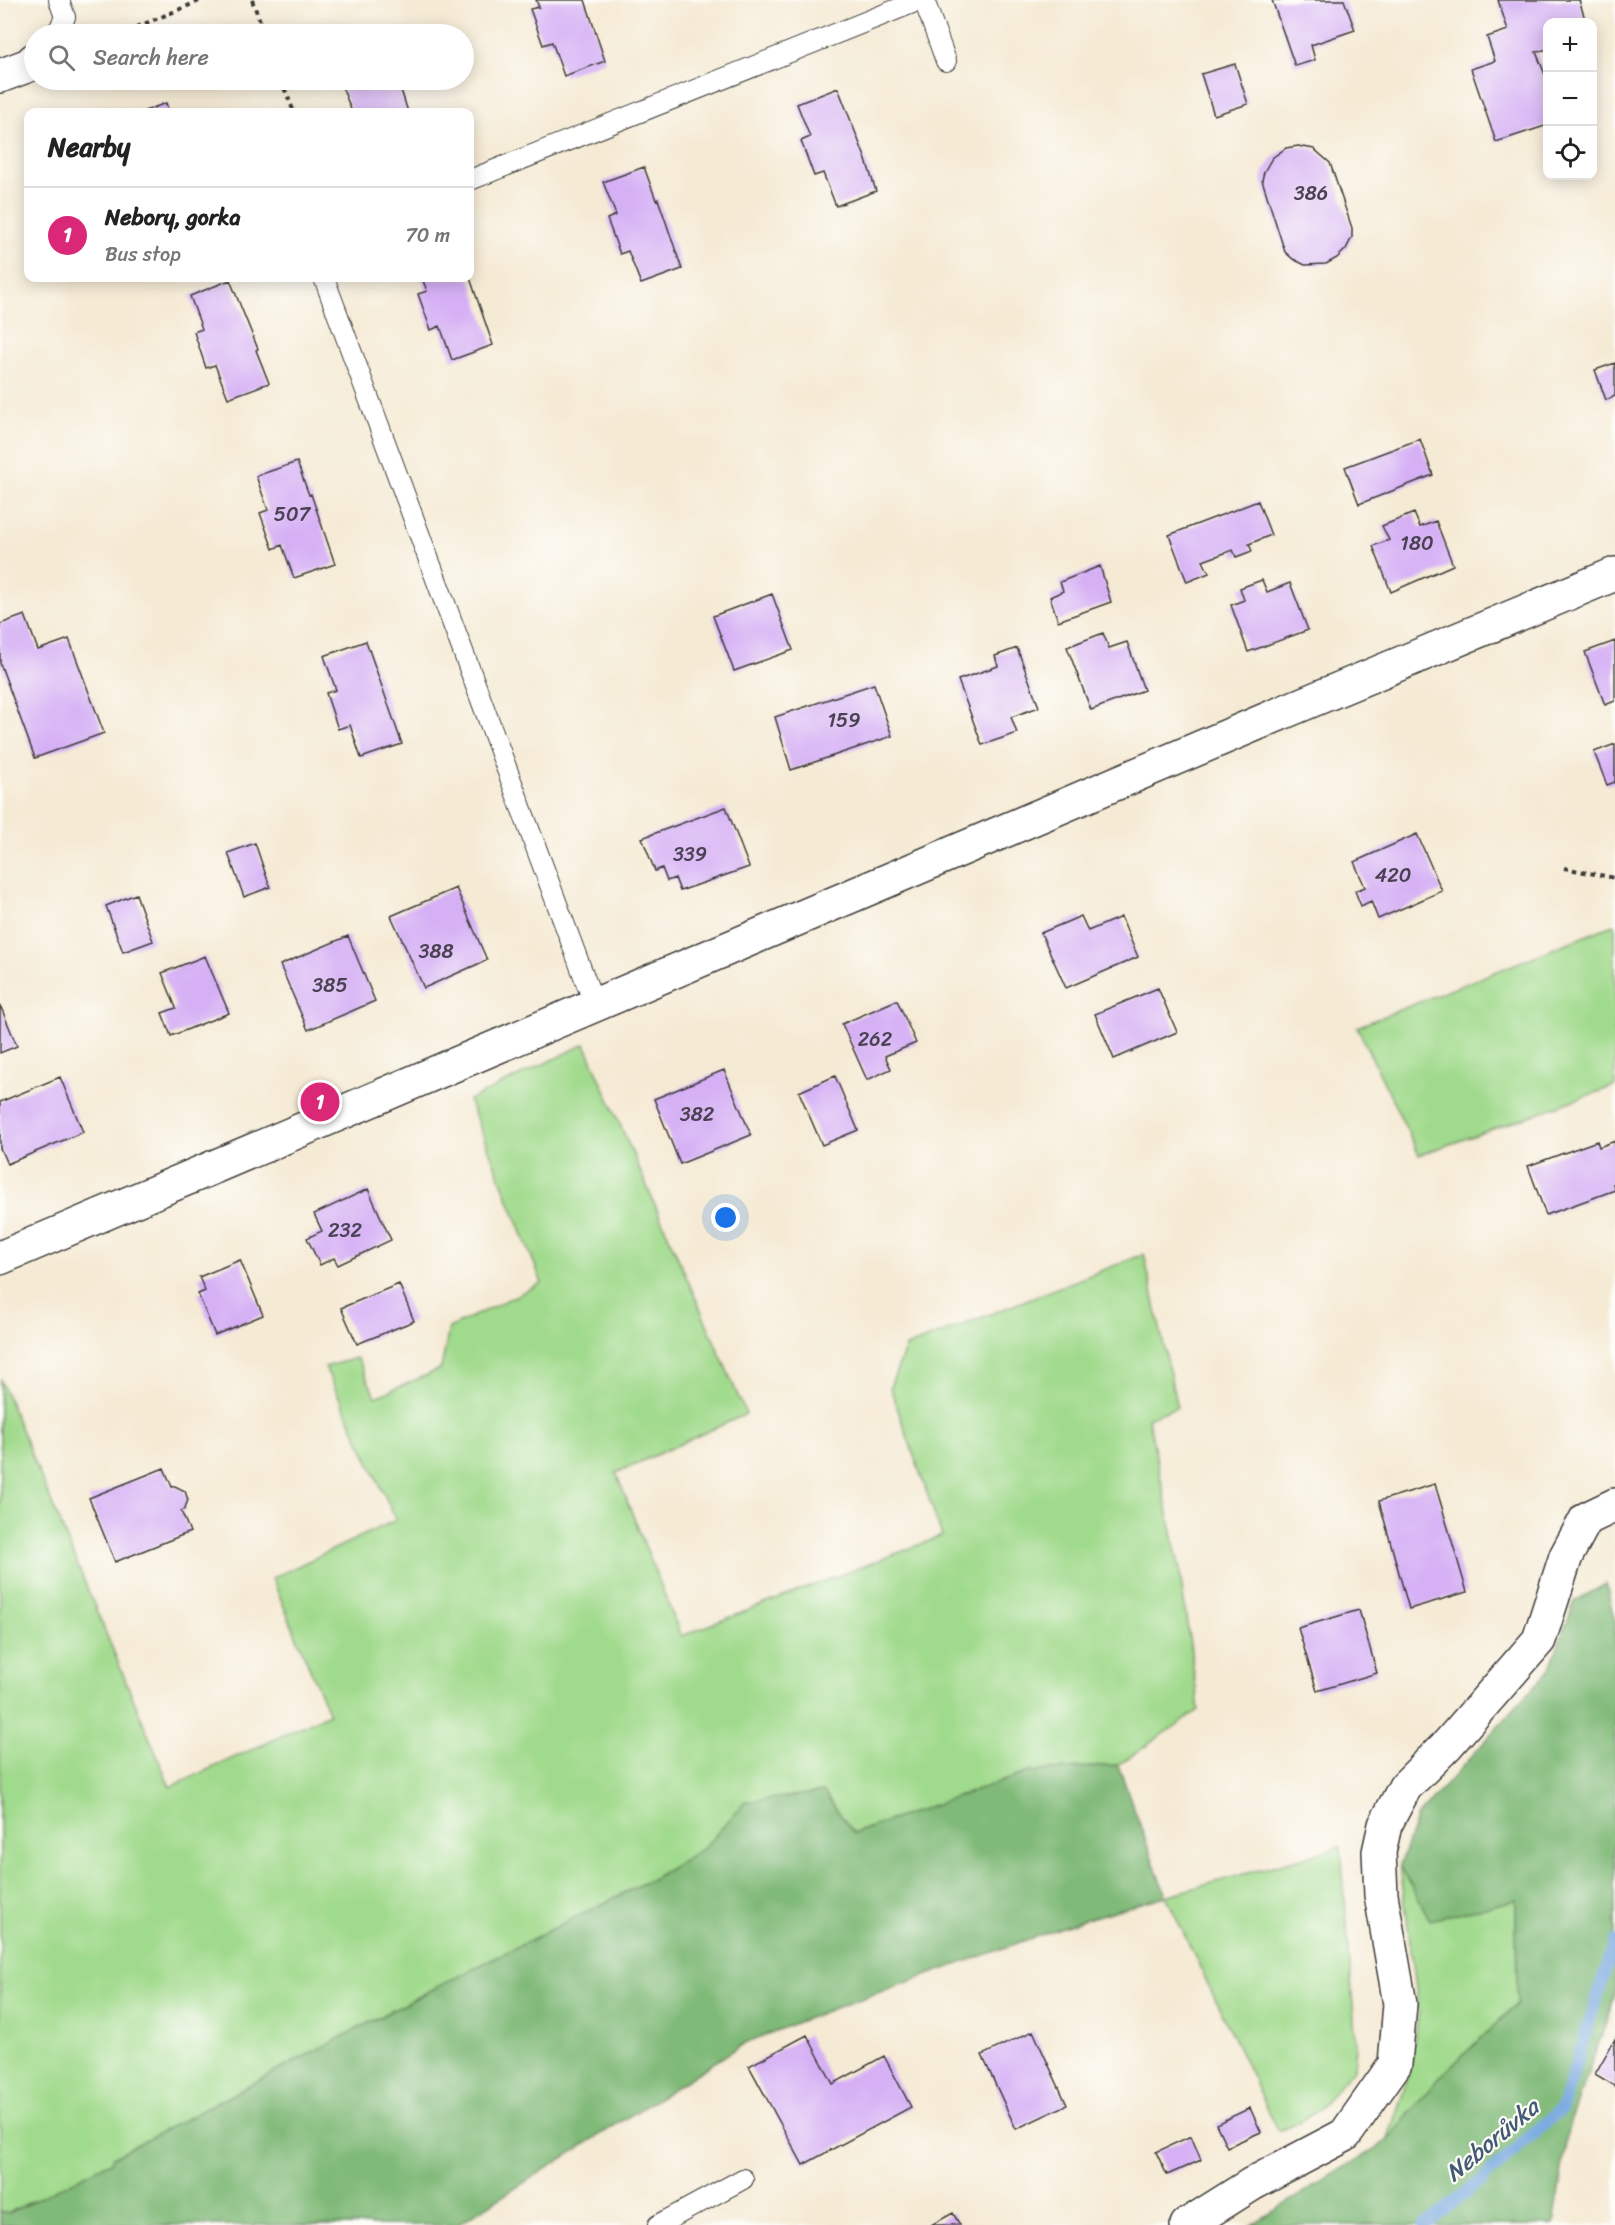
<!DOCTYPE html>
<meta charset="utf-8">
<style>
body{margin:0;font-family:Sriracha,sans-serif;background:#f2f2f2;color:#222}
.controls{position:absolute;right:18px;top:18px;display:grid;overflow:hidden;border-radius:12px;box-shadow:0 3px 15px #0003}
.controls button{width:54px;height:54px;display:grid;place-items:center;padding:0;border:0;border-bottom:2px solid #e0e0e0;background:#fff;color:#222;font:30px sans-serif}
.you{position:absolute;left:726px;top:1218px;width:21px;height:21px;margin:-15px;border:4px solid #fff;border-radius:50%;background:#1a73e8;box-shadow:0 0 0 9px #1a73e833}
.badge{display:grid;place-items:center;width:39px;height:39px;border-radius:50%;background:#db2777;color:#fff;font-size:20px;font-weight:700}
.pin{position:absolute;translate:-50% -50%;border:3px solid #fff;box-shadow:0 2px 6px #0006}
.list{margin:0;padding:0;list-style:none}
h2{display:flex;justify-content:space-between;align-items:center;height:78px;margin:0;padding:0 24px;font-size:26px}
h2 small{font-size:20px;font-weight:400;color:#767676}
.list li{display:grid;grid-template-columns:39px 1fr auto;gap:18px;align-items:center;box-sizing:border-box;height:96px;padding:0 24px;border-top:2px solid #e0e0e0}
.list b{display:block;font-size:22px;white-space:nowrap}
.list p{margin:0;font-size:20px;white-space:nowrap;color:#767676}
.list em{font-size:20px;font-style:normal;color:#767676}
.icon{flex:none;width:33px;height:33px;fill:none;stroke:currentColor;stroke-width:2;stroke-linecap:round;stroke-linejoin:round}
.map{position:relative;flex:none;width:1615px;height:2225px;overflow:hidden}
.search{position:absolute;background:#fff;box-shadow:0 3px 15px #0003;left:24px;top:24px;width:450px;height:66px;display:flex;align-items:center;gap:15px;box-sizing:border-box;padding:0 21px;border-radius:33px;color:#767676;font-size:22px}
.panel{position:absolute;background:#fff;box-shadow:0 3px 15px #0003;left:24px;top:108px;width:450px;height:174px;border-radius:12px}
.map>svg:first-child{display:block}
</style>
<div class="map">
<svg width="1615" height="2225" viewBox="0 0 1615 2225">
<rect width="100%" height="100%" fill="#fdfcf7"/>
<filter id="ink" filterUnits="userSpaceOnUse"><feTurbulence type="fractalNoise" baseFrequency=".0167" numOctaves="2"/><feDisplacementMap in="SourceGraphic" scale="12" xChannelSelector="R" yChannelSelector="G"/><feConvolveMatrix kernelMatrix="1 2 1 2 8 2 1 2 1" color-interpolation-filters="sRGB"/></filter>
<filter id="wash" filterUnits="userSpaceOnUse"><feTurbulence type="fractalNoise" baseFrequency=".008" numOctaves="4" result="noise"/><feDisplacementMap in="SourceGraphic" scale="24" xChannelSelector="R" yChannelSelector="G"/><feGaussianBlur stdDeviation="1.35" result="paint"/><feColorMatrix in="noise" values="0 0 0 0 0 0 0 0 0 0 0 0 0 0 0 0 0 1.4 0 .05"/><feComposite in="paint" operator="in"/></filter>
<g filter="url(#wash)">
<rect width="100%" height="100%" fill="#f5ead4"/>
<path fill="#a0da8c" stroke="#5e7b54" stroke-width="1.5" d="M1615,924V1086L1419,1155L1357,1027Z
M585,1044L746,1414L616,1473L681,1636L942,1536L890,1387L906,1347L1144,1254L1177,1407L1148,1418L1179,1566L1199,1710L1118,1765L1029,1772L854,1833L745,1802L704,1848L652,1879L437,1987L113,2157L112,2162L8,2213L0,2211V1379L170,1787L329,1714L272,1578L396,1520L325,1367L357,1358L376,1397L441,1369L449,1328L542,1283L469,1100Z
M1341,1847L1356,2046L1354,2068L1319,2110L1294,2125L1278,2131L1166,1896Z
M1400,1865L1430,1920L1516,1899L1517,2004L1437,2080L1387,2141L1408,2077L1419,2012Z"/>
<path fill="#80ba78" stroke="#4e6b4a" stroke-width="1.5" d="M1606,1584L1615,1623V1998L1568,2128L1554,2225H1251L1387,2141L1437,2080L1517,2004L1516,1900L1430,1920L1400,1865L1416,1818L1549,1670L1575,1601Z
M1118,1765L1166,1896L1083,1920L821,2013L745,2043L457,2225H0V2211L9,2213L111,2162L113,2157L437,1987L652,1879L704,1848L745,1802L823,1792L854,1833L1029,1772Z"/>
<g fill="none" stroke-linecap="round" stroke-linejoin="round">
<path stroke="#73a6df" stroke-width="12" d="M1425,2225L1483,2179L1562,2108L1615,1941"/>
</g>
<g id="blocks">
<path fill="#d5b0f5" d="M536,0H585L605,61L564,76L552,42L543,45L530,9L539,7Z
M1272,0H1344L1355,30L1311,45L1315,60L1295,66Z
M1498,0H1579L1586,22H1548V49L1536,52L1548,82V125L1496,142L1471,69L1495,61L1487,37L1508,30Z
M1235,64L1248,104L1214,115L1201,74Z
M350,80H398L408,112H352L341,84Z
M838,88L865,157L876,191L836,206L823,173L814,176L801,141L810,137L797,104Z
M166,103L169,112H142Z
M1298,146L1314,149L1330,163L1352,228V237L1346,249L1337,258L1326,264L1305,265L1293,259L1285,252L1262,180L1264,172L1272,158L1286,148Z
M644,167L656,200L658,199L682,269L641,284L628,251L620,254L607,219L616,215L603,182Z
M422,278H470L493,345L452,360L440,326L431,330L418,294L427,291Z
M230,280L258,349L256,350L269,383L228,398L215,365L206,368L194,332L202,329L190,296Z
M1615,363V396L1606,400L1595,370Z
M1420,439L1433,475L1359,504L1345,467Z
M297,462L309,495L311,494L335,564L294,578L282,545L273,549L260,513L268,510L256,476Z
M1258,501L1271,535L1249,544L1252,551L1236,557L1233,550L1203,561L1209,573L1187,582L1169,535Z
M1414,513L1420,527L1436,521L1453,565L1391,592L1373,546L1389,540L1382,526Z
M1100,566L1111,602L1058,621L1050,597L1063,591L1060,582Z
M1262,580L1267,592L1290,583L1308,630L1248,652L1231,605L1244,600L1240,588Z
M772,594L793,650L734,671L713,616Z
M25,615L38,650L69,639L104,733L35,758L0,663V624Z
M1103,633L1109,648L1127,642L1144,690L1091,710L1067,647Z
M366,641L402,744L361,758L350,725L338,729L326,693L336,690L324,656Z
M1615,641V701L1605,705L1585,652Z
M1017,648L1039,707L1011,717L1017,733L982,745L958,680L998,666L995,656Z
M874,684L892,736L791,770L775,717Z
M1615,744V782L1607,785L1594,752Z
M726,807L749,867L680,891L675,878L667,881L662,868L655,871L642,838Z
M1417,834L1442,891L1378,919L1371,901L1361,906L1355,891L1365,887L1354,862Z
M255,843L270,887L244,897L228,853Z
M456,888L487,960L424,988L391,916Z
M136,894L153,941L123,952L106,906Z
M1081,916L1088,931L1121,917L1138,957L1066,988L1041,933Z
M348,936L375,1001L308,1030L280,965Z
M205,956L229,1013L171,1036L162,1013L176,1008L162,973Z
M1158,988L1177,1032L1114,1059L1095,1014Z
M897,1000L916,1043L885,1056L891,1069L867,1080L842,1024Z
M0,1005L17,1046L0,1053Z
M724,1070L751,1135L680,1164L654,1099Z
M835,1076L858,1130L822,1145L799,1092Z
M60,1077L83,1132L7,1164L0,1148V1102Z
M1597,1141L1599,1147L1615,1141V1184H1613L1615,1190L1546,1215L1528,1166Z
M368,1189L391,1240L338,1265L334,1258L320,1265L307,1238L322,1231L314,1214Z
M240,1260L263,1315L215,1335L198,1294L205,1291L199,1277Z
M399,1284L414,1321L357,1344L341,1308Z
M164,1468L172,1487L175,1486L185,1491L188,1500L184,1510L181,1511L190,1532L115,1562L89,1498Z
M1435,1484L1467,1592L1409,1609L1379,1501Z
M1359,1610L1377,1673L1317,1691L1298,1628Z
M1033,2031L1067,2105L1016,2129L982,2055Z
M807,2035L833,2084L884,2056L911,2107L803,2165L749,2066Z
M1615,2039V2086L1595,2074Z
M1250,2108L1261,2132L1227,2147L1216,2124Z
M1191,2136L1201,2160L1167,2175L1156,2152Z
M953,2213L960,2225H931Z"/>
</g>
</g>
<g filter="url(#ink)">
<use href="#blocks" fill-opacity="0" stroke="#3d3b38" stroke-width="1.5"/>
<g fill="none" stroke-linecap="round" stroke-linejoin="round">
<g stroke="#3d3b38" stroke-width="22">
<path id="service" d="M924,0L946,61
M57,34L65,17L59,0
M470,180L920,0
M324,278L595,1006
M658,2225L743,2179"/>
</g>
<g stroke="#3d3b38" stroke-width="36">
<path id="minor" d="M0,76L29,65L34,60
M0,1258L1291,709L1615,574
M1187,2225L1252,2184L1345,2135L1395,2064L1400,2004L1381,1895L1379,1852L1385,1825L1405,1787L1448,1744L1539,1640L1566,1556L1586,1519L1615,1505"/>
</g>
<path stroke="#3d3b38" stroke-width="4" stroke-dasharray="4.5 4.5" stroke-linecap="butt" d="M252,0L265,34
M120,34L202,0
M281,80L294,112
M1564,868L1615,878"/>
<use href="#service" stroke="#fff" stroke-width="20"/>
<use href="#minor" stroke="#fff" stroke-width="33"/>
</g>
</g>
<g text-anchor="middle" stroke-width="4.5" stroke-linejoin="round" paint-order="stroke">
<g font-size="20" fill="#4a4152">
<text x="1311" y="200">386</text>
<text x="292" y="521">507</text>
<text x="1417" y="550">180</text>
<text x="844" y="727">159</text>
<text x="690" y="861">339</text>
<text x="1393" y="882">420</text>
<text x="436" y="958">388</text>
<text x="330" y="992">385</text>
<text x="875" y="1046">262</text>
<text x="697" y="1121">382</text>
<text x="345" y="1237">232</text>
</g>
<g font-size="24" font-style="italic" fill="#435a74" stroke="#fdfcf7">
<text transform="translate(1492 2140) rotate(-40)" y="8">Neborůvka</text>
</g>
</g>
</svg>
<div class="controls">
<button>+</button>
<button>−</button>
<button><svg class="icon" aria-label="locate" viewBox="0 0 24 24"><circle cx="12" cy="12" r="6"/><path d="M12 2v4M12 18v4M2 12h4M18 12h4"/></svg></button>
</div>
<div class="you"></div>
<div class="pin badge" style="left:320px;top:1102px">1</div>
<div class="search"><svg class="icon" aria-label="search" viewBox="0 0 24 24"><circle cx="10" cy="10" r="6"/><path d="M15 15l6 6"/></svg>Search here</div>
<section class="panel">
<h2>Nearby<small></small></h2>
<ul class="list">
<li><span class="badge">1</span><div><b>Nebory, gorka</b><p>Bus stop</p></div><em>70 m</em></li>
</ul>
</section>
</div>
